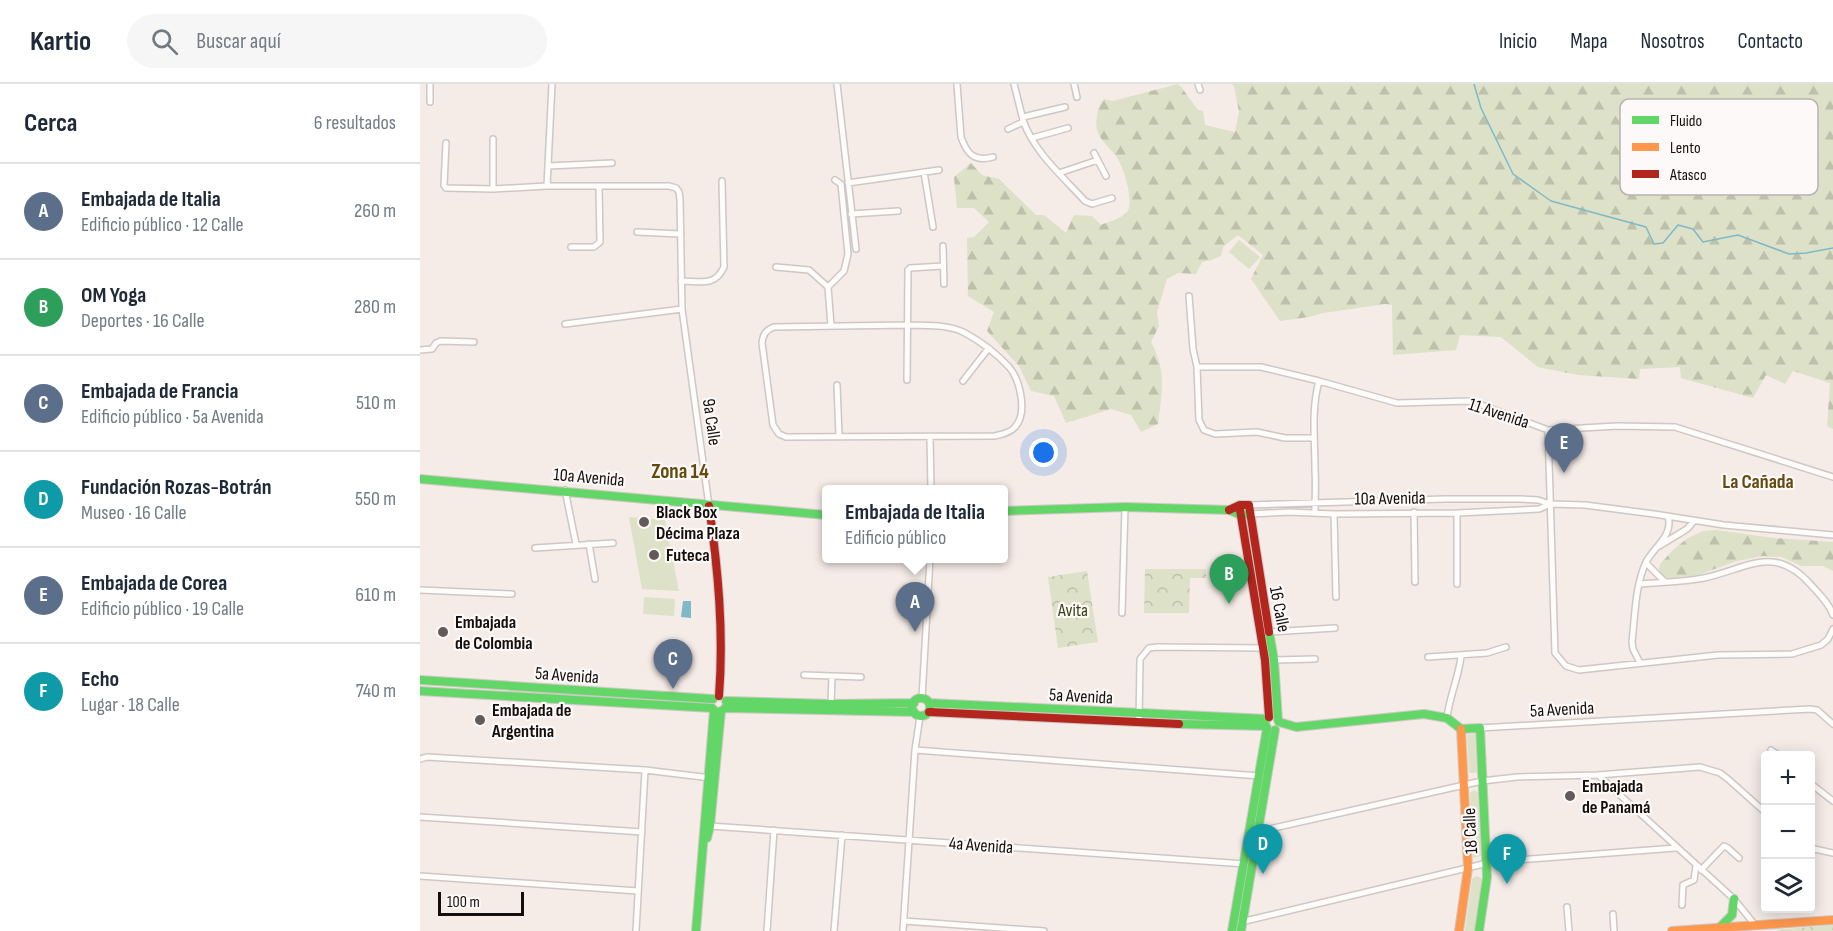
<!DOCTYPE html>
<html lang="es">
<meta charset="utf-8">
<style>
body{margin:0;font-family:"Sofia Sans Condensed",sans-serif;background:#f6f6f7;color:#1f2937}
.controls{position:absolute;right:18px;bottom:18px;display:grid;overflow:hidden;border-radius:6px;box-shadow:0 3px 15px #0003}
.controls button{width:54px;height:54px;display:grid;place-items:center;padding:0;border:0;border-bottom:2px solid #e0e1e3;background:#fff;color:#1f2937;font:30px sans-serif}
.scale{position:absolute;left:18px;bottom:15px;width:86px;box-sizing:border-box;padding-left:6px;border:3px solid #140e0c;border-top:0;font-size:16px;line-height:21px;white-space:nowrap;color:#140e0c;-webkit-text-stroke:4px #fdf9f8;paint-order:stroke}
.you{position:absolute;left:624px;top:369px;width:21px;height:21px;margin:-15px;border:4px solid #fff;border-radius:50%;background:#1a73e8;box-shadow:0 0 0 9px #1a73e833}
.badge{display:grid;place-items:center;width:39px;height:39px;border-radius:50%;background:#635b59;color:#fff;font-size:20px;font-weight:700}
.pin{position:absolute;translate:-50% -50px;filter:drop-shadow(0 2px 3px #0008)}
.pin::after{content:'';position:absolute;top:32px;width:21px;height:18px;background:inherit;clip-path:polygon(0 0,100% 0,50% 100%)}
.popup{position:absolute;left:402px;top:401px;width:186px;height:78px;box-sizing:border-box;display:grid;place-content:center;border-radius:6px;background:#fff;filter:drop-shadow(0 2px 4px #0005);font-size:20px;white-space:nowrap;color:#747a83}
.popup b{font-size:22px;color:#1f2937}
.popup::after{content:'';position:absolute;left:50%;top:100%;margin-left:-12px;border:12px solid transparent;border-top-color:#fff}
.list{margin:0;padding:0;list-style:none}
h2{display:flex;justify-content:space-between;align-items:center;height:78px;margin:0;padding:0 24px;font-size:26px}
h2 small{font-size:20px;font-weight:400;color:#747a83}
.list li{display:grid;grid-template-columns:39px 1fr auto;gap:18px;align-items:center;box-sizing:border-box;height:96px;padding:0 24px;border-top:2px solid #e0e1e3}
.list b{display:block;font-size:22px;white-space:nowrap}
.list p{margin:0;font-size:20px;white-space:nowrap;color:#747a83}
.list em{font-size:20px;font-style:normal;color:#747a83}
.icon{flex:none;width:33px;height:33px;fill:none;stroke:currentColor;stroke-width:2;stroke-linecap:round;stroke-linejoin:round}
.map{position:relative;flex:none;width:1413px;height:847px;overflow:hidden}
header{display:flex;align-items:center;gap:36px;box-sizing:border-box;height:84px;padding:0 30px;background:#fff;border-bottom:2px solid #e0e1e3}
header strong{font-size:28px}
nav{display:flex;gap:33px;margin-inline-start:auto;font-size:21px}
.search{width:420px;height:54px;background:#f6f6f7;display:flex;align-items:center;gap:15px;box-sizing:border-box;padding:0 21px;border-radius:33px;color:#747a83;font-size:22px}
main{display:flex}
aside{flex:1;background:#fff}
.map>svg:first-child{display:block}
</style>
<header>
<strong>Kartio</strong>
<div class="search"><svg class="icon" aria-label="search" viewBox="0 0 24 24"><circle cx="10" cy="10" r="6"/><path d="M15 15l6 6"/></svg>Buscar aquí</div>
<nav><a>Inicio</a><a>Mapa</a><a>Nosotros</a><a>Contacto</a></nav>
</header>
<main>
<aside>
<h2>Cerca<small>6 resultados</small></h2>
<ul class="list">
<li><span class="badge" style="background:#5c6f8a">A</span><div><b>Embajada de Italia</b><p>Edificio público · 12 Calle</p></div><em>260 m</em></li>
<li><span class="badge" style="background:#2e9e5b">B</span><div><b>OM Yoga</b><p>Deportes · 16 Calle</p></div><em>280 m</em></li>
<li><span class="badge" style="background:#5c6f8a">C</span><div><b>Embajada de Francia</b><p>Edificio público · 5a Avenida</p></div><em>510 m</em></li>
<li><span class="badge" style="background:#0f9aa8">D</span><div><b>Fundación Rozas-Botrán</b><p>Museo · 16 Calle</p></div><em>550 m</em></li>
<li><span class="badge" style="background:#5c6f8a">E</span><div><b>Embajada de Corea</b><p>Edificio público · 19 Calle</p></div><em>610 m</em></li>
<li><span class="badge" style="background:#0f9aa8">F</span><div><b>Echo</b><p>Lugar · 18 Calle</p></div><em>740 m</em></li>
</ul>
</aside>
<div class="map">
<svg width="1413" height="847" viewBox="0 0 1413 847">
<defs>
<pattern id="forest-firs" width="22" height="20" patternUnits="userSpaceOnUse" patternTransform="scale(1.5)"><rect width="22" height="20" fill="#dde1c7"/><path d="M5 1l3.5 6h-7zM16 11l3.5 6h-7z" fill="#bdc0aa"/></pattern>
<pattern id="park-crowns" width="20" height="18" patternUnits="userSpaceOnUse" patternTransform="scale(1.5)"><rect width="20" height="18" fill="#dde1c7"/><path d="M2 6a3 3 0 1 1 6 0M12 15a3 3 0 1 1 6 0" fill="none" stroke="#bdc0aa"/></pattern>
</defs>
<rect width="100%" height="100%" fill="#f5ebe7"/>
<path fill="#dde1c7" d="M819,156L840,173L829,185L809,168Z
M209,433L245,436L259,507L222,505Z
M224,513L255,515L254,532L223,530Z
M1055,650L1057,689H1049L1047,651Z
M1054,706L1058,708L1061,772L1053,774L1050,709Z
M1056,792L1061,794L1062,799L1055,847H1045L1052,795Z"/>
<path fill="url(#forest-firs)" d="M758,0L762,4L778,26L783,27L785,41L815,48L819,28L814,2L812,0H1413V345L1407,342L1410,299L1373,287L1365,300L1346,291L1333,314L1261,294L1260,283L1220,285L1219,295L1158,291L1118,283L1081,253L1040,251L1036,266L973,271L972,221L965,220L903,229L889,233L860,237L831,195L843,171L818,151L803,163L801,172L792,176L782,178L776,190L758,189L747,195L737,228L739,242L731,258C747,288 742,307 738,340L721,348L711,331L691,325L646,339L634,312L611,307L599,282L567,247L574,228L548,212L547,154L554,153L569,138L554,124H537L534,93L551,79L562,91L579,95L616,131H624L646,149L654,131L672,132L681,141C688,138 700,135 706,129C716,121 703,81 696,72C685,59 673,51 677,32C678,25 679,20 684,15L693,17Z
M1296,446L1354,454L1413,458V487L1403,482H1381L1362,473L1343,472L1317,477L1278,491L1248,494L1242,491L1239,486L1240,480L1254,465L1268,454L1283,447Z"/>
<path fill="url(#park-crowns)" d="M725,485H786V494H770L769,529H724Z
M667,487L678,558L638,564L628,493Z
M1413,841V847H1357L1356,846Z"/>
<path fill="#7db9c8" d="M263,517H271V534L261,533Z"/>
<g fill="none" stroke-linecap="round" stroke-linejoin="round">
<path stroke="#7db9c8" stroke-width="1.5" d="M1054,0L1061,24L1093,90L1131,117L1226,143L1234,160L1243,159L1258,141L1273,145L1283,158L1318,151L1369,170L1386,169L1413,164"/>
<g stroke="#cfc7c4" stroke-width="8">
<path id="street" d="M10,0V18
M417,0L436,165
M537,0L541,53C547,70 554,78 573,73
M594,0C597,12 600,24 603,36C613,67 644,94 665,117L672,120L692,114
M654,0L657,13
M778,0L780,6
M603,33L645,23
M588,45L603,38
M612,54L648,44
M73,55V105
M26,59L24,101L26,104L73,105L127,102H249L256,104L259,108L260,115L262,225L289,422
M674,69L686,92
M128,82L192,79
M504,88L513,143
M639,89L678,76
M428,99L519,86
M127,102L132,0
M431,130L478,127
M217,148L261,150
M523,162L524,200
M151,163H174L180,158L179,103
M356,183L389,186L408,203L411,242
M261,197C280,197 295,203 304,183L302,97
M408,203L424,187L428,170L421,100L415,96
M769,212L773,265L777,283L779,336L784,346L795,350L837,348L865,354H893
M145,240L262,225
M487,241C506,242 528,240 545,249C560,257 577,270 589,283C600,296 608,329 595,343C590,349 582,350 575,352L366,353L359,350L353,341L342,259C343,250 346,246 354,243Z
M0,266L12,265L16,259L21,257L54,258
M777,283H841L899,297L977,319L1051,317L1128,346L1197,342L1255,343L1413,393
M487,296L488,186L490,184L523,182
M543,297L568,265
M417,301L419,352
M1128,346L1135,569L1146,582L1159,586L1298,571L1372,570L1401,561L1408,555L1413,545
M510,353L511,406
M145,406L156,460
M829,421L1025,415H1100L1118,416L1130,420L1165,421L1234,430L1304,441L1413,451
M994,428L995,498
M895,429C895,415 896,400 895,386C895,356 891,326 899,297
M1037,429V500
M830,430L869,428L914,430L1037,429L1119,425L1130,420
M914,430L916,513
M169,460L175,495
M1239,462L1267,445L1274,437
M115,464L193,459
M1226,479L1245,498
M1220,500C1241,498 1263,498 1284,494C1327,485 1354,459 1391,501C1399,510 1409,519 1413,531
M0,506L92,510
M702,529L705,423
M849,548L915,544
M1008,573L1067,569L1086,563
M854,576L895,575
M1220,579L1213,565L1212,558C1215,532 1215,502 1226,478C1233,464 1254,451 1248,433
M384,591L441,593
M502,614L510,474
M411,620L412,592
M1027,634C1029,613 1039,593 1041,572
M719,639L720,575L729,564L737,563L843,564
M1060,644L1390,625L1397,626L1413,640
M495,666L840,692
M1351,666L1360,672
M0,675L7,673L225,686L291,694
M1178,691L1314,815L1335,841
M1390,699L1413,717
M0,733L222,748
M290,742L825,780
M836,748L1062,697L1097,693L1178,691L1280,683L1300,689L1308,695L1346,729
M1390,764L1413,769
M1281,786L1304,762L1308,764L1319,774
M0,792L218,807
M1262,821L1263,801L1274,796L1276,782
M1147,823L1149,847
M1193,830L1194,847
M484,837L624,847
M821,838L1072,778L1256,764
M216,847L225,686
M347,847L354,746
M414,847L422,751
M483,847L495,666L500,632"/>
</g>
<g stroke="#cfc7c4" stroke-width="10">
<path id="fast" d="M0,395L406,431
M584,427L705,423L809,426L821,431L830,430
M849,548L854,576L858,636
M0,596L293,615
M0,607L292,624
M492 623a9 9 0 1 1 18 0a9 9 0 1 1-18 0Z
M306,617L411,620L494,619
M509,619L847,635
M305,624L494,628
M859,638L876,643L1004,630L1027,634L1041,645L1060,644L1067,793L1059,847
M759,640L846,642
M287,754L290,742L301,627
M1300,843L1312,831L1314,815
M276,847L294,626
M812,847L847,644
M821,847L855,646"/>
</g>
<g stroke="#cfc7c4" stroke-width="10">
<path id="slow" d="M1039,847L1048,784L1041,645
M1252,847L1413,836"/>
</g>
<g stroke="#cfc7c4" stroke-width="10">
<path id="jam" d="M289,422C298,485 304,548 299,612
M809,426L820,421H829L849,548
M820,426L845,576L849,633
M509,628L759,640"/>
</g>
<use href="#street" stroke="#fefcfb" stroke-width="5"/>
<use href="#fast" stroke="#63d668" stroke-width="8"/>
<use href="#slow" stroke="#ff974d" stroke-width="8"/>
<use href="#jam" stroke="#b3261e" stroke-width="8"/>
</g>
<g fill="#635b59" stroke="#fdf9f8" stroke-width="2">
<circle cx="224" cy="438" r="6"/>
<circle cx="234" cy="471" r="6"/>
<circle cx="23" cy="548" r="6"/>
<circle cx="60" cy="636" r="6"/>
<circle cx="1150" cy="712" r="6"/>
</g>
<g text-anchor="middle" stroke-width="4.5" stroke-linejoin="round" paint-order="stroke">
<g font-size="18" fill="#140e0c" stroke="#fdf9f8">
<text transform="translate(1079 329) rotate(18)" y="6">11 Avenida</text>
<text transform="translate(292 338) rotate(82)" y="6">9a Calle</text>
<text transform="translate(169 393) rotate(5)" y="6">10a Avenida</text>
<text transform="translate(970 414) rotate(-1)" y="6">10a Avenida</text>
<text transform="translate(860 525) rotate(79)" y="6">16 Calle</text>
<text transform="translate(147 591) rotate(4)" y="6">5a Avenida</text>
<text transform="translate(661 612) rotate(3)" y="6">5a Avenida</text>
<text transform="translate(1142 625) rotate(-3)" y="6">5a Avenida</text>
<text transform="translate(1050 747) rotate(-93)" y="6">18 Calle</text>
<text transform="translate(561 761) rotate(4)" y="6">4a Avenida</text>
</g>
<g font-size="18" font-weight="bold" fill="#140e0c" stroke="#fdf9f8" text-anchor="start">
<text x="236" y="434">Black Box<tspan x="236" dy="21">Décima Plaza</tspan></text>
<text x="246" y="477">Futeca</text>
<text x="35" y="544">Embajada<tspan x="35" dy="21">de Colombia</tspan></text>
<text x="72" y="632">Embajada de<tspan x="72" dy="21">Argentina</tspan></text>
<text x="1162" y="708">Embajada<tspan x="1162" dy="21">de Panamá</tspan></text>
</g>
<g font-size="18" fill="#354414" stroke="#fdf9f8">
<text x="653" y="532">Avita</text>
</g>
<g font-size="20" font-weight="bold" fill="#634a0f" stroke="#fdf9f8">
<text x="1338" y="404">La Cañada</text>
</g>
<g font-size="21" font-weight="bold" fill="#634a0f" stroke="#fdf9f8">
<text x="260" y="394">Zona 14</text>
</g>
</g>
<rect x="1200" y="15" width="198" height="96" rx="9" fill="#fdf9f8" stroke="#b7b2b1" stroke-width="1.5"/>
<rect x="1212" y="32" width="27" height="8" fill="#63d668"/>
<rect x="1212" y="59" width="27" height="8" fill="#ff974d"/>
<rect x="1212" y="86" width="27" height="8" fill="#b3261e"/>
<g font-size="16" fill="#140e0c">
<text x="1250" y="42">Fluido</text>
<text x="1250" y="69">Lento</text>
<text x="1250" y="96">Atasco</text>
</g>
</svg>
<div class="controls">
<button>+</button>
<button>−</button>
<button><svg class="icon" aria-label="layers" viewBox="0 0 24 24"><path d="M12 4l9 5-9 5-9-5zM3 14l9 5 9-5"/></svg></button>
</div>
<div class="scale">100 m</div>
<div class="you"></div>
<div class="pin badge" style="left:495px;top:548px;background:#5c6f8a">A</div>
<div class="popup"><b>Embajada de Italia</b>Edificio público</div>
<div class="pin badge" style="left:809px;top:520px;background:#2e9e5b">B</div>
<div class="pin badge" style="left:253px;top:605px;background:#5c6f8a">C</div>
<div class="pin badge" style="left:843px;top:790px;background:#0f9aa8">D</div>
<div class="pin badge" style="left:1144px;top:389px;background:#5c6f8a">E</div>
<div class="pin badge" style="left:1087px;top:800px;background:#0f9aa8">F</div>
</div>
</main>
